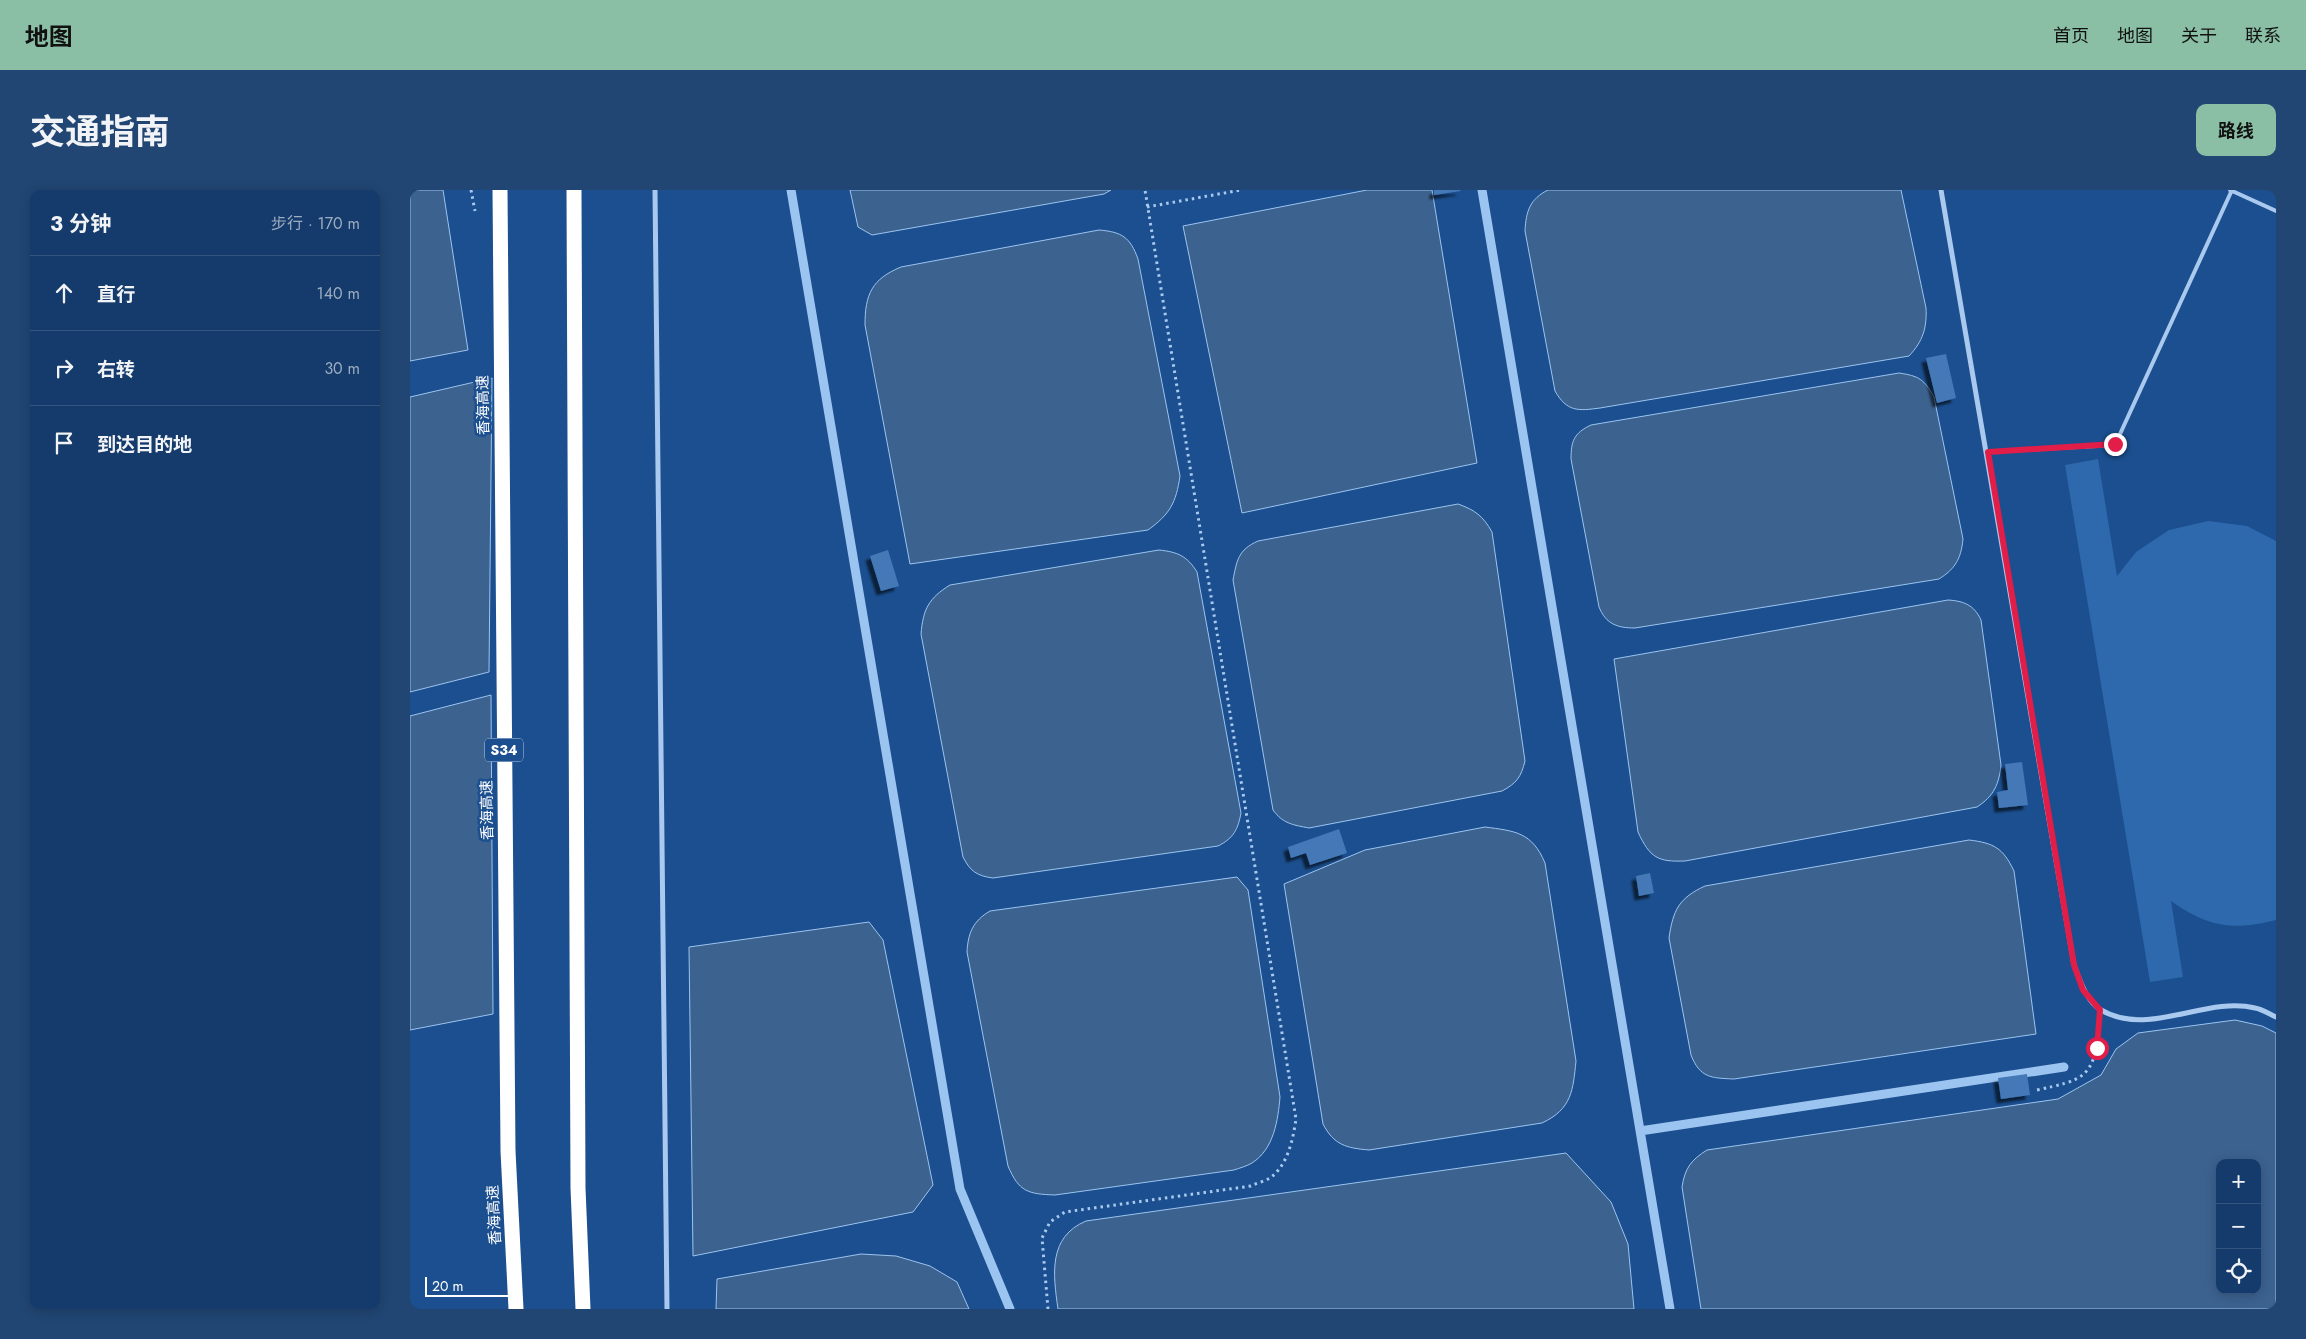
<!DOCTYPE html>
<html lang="zh">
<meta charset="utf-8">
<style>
body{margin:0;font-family:Jost,"Noto Sans SC",sans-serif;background:#214673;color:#f1f3f6}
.controls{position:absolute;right:15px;bottom:15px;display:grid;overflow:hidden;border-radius:10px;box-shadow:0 2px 12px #0003}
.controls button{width:45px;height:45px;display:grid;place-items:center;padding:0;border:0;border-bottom:1px solid #33557e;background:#143b6b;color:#f1f3f6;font:25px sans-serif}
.scale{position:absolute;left:15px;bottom:12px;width:89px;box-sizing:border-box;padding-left:5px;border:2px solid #fff;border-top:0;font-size:14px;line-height:18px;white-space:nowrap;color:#fff;-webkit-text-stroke:4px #1b4f8f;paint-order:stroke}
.stop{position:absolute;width:15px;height:15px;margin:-11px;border:4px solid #e11d48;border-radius:50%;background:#fff}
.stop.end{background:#e11d48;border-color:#fff;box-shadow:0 1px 5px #0008}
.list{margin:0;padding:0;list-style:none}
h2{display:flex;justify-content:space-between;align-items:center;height:65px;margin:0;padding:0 20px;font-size:21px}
h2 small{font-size:16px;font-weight:400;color:#9dadc1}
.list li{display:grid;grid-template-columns:32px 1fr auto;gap:15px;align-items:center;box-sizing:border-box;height:75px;padding:0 20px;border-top:1px solid #33557e}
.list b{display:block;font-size:19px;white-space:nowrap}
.list em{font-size:16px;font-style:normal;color:#9dadc1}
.icon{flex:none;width:28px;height:28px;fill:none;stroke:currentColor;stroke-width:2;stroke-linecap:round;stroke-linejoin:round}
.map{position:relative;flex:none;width:1866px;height:1119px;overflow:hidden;border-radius:10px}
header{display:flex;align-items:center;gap:30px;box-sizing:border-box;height:70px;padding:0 25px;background:#8abfa5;color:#111}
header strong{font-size:24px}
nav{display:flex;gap:28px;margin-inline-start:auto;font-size:18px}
.intro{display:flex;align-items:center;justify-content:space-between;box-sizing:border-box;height:120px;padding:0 30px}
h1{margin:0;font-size:35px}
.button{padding:12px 22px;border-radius:10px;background:#8abfa5;color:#111;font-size:18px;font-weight:700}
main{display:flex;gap:30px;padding:0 30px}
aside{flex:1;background:#143b6b;border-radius:10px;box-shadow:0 2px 12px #0003}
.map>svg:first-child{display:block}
</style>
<header>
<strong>地图</strong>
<nav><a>首页</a><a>地图</a><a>关于</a><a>联系</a></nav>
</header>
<div class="intro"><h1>交通指南</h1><a class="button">路线</a></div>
<main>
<aside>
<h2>3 分钟<small>步行 · 170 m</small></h2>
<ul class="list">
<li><svg class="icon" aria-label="ahead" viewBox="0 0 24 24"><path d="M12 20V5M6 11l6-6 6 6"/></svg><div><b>直行</b></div><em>140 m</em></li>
<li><svg class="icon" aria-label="right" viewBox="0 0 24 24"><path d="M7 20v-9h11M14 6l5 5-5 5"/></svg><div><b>右转</b></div><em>30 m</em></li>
<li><svg class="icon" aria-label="arrive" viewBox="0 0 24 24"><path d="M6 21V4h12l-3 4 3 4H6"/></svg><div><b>到达目的地</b></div></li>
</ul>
</aside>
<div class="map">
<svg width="1866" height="1119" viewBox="0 0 1866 1119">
<defs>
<filter id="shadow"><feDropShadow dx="-4.5" dy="4.5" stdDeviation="1" flood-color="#0009"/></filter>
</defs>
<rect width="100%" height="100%" fill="#1b4f8f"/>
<path fill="#2e69ad" d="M1688,269L1707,386L1726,362L1759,340L1798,331L1837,336L1866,351V730C1823,741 1797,737 1761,711L1773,787L1740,792L1655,275Z"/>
<path fill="#3c6290" stroke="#9cc4f0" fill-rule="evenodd" d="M0,0H33L58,160L0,171Z
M440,0H701L694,4L462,45L448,37Z
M957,0H1022L1067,273L832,323L773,36Z
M1138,0H1491L1516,118C1517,138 1513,151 1499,166L1190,218C1168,221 1157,222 1145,201L1115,41C1116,21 1120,9 1138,0Z
M689,40C712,42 720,47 728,69L770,286C766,313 760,324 738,340L500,374L455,135C455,104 462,89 491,77Z
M1489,183C1509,186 1514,189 1524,207L1553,349C1551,369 1545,379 1529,389L1225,438C1207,438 1196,434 1189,417L1161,269C1161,251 1164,243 1181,235Z
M82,188L79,482L0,502V207Z
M1048,314C1065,320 1073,326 1082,342L1115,571C1111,587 1107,593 1092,601L899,638C884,635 873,634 863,620L823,390C827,370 828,360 848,351Z
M749,360C768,362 777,366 787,382L831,623C828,639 824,648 808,656L583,688C567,686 560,681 553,667L511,444C513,419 519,408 540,395Z
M1538,410C1554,411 1564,415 1571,430L1591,575C1589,594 1584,606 1567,617L1275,671C1248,672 1240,668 1228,642L1204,469Z
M81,505L83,824L0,840V526Z
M1075,637C1105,641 1122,642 1135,673L1166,871C1163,900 1162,919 1132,933L959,960C936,958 924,955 913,934L874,694L955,660Z
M1559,650C1584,653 1593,658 1604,681L1626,844L1324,889C1301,888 1290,888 1281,865L1259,748C1263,720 1269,708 1295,696Z
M827,687L838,700L870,907C868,930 864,959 842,973C837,976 830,978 824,980L645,1005C618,1004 609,1002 598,976L557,762C558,743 563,731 580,721Z
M459,732L473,750L523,995L503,1022L283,1066L279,757Z
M1825,830L1852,836L1866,843V1119H1291L1272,997C1275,978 1281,970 1297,960L1648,909L1691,885L1706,859L1728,843ZM1810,973H1847V1100H1810Z
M1156,963L1201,1012L1218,1054L1224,1119H648C643,1084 638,1047 676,1031Z
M451,1064L486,1066L520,1076L547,1092L559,1119H306L307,1089Z"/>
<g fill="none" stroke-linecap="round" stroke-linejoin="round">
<path stroke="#9cc4f0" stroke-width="9" d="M381,0L550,999L600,1119
M1072,0L1260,1119
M1230,941L1654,877"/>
</g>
<path fill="#4478b7" filter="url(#shadow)" d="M1024,0H1050L1051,1L1024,5Z
M1536,164L1546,208L1527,213L1516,168Z
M478,360L489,396L471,401L460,366Z
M1612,572L1618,615L1589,618L1587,602L1598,600L1595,574Z
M929,639L937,663L900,675L896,663L881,668L878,657Z
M1240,683L1244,703L1229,706L1226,686Z
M1617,884L1620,905L1591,909L1588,888Z"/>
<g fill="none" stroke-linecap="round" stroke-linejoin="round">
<path stroke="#a9c9ee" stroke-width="3" stroke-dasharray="2.5 4" stroke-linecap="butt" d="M61,0L65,21
M737,17L831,0
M1627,900C1672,890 1684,889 1689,839
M638,1119L632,1048L640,1032L655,1022L841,996C847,993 855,991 860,988C878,975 883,949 886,929L735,0"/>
<path stroke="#a9c9ee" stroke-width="4" d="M1820,0L1866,21
M1577,262L1705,255L1822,0"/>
<path stroke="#a9c9ee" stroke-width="5" d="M245,0L257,1119
M1531,0L1664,775C1670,790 1676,811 1691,820C1739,848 1795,806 1845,818C1852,819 1859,824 1866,827"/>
<path stroke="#fff" stroke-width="15" d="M90,0L98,961L106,1119
M164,0L168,998L173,1119"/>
</g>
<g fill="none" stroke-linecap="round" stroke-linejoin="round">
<path stroke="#e11d48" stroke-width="6" d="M1687,858L1690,820L1673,800L1664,775L1578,262L1705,254"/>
</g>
<g text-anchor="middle" stroke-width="5" stroke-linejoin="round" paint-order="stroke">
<rect fill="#1b4f8f" stroke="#bbcadd" stroke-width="1" x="75" y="548.5" width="38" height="23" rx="4"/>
<g font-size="14" font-weight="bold" fill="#fff">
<text x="94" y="565">S34</text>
</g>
<g font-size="15" fill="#fff" stroke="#1b4f8f">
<text transform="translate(73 215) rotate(-91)" y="5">香海高速</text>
<text transform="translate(77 620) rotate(-91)" y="5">香海高速</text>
<text transform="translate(84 1025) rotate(-93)" y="5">香海高速</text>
</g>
</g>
</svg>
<div class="controls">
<button>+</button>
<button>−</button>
<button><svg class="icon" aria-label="locate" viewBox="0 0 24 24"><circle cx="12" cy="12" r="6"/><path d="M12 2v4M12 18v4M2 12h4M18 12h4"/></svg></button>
</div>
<div class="scale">20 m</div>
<div class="stop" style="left:1687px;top:858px"></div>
<div class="stop end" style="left:1705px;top:254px"></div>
</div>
</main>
